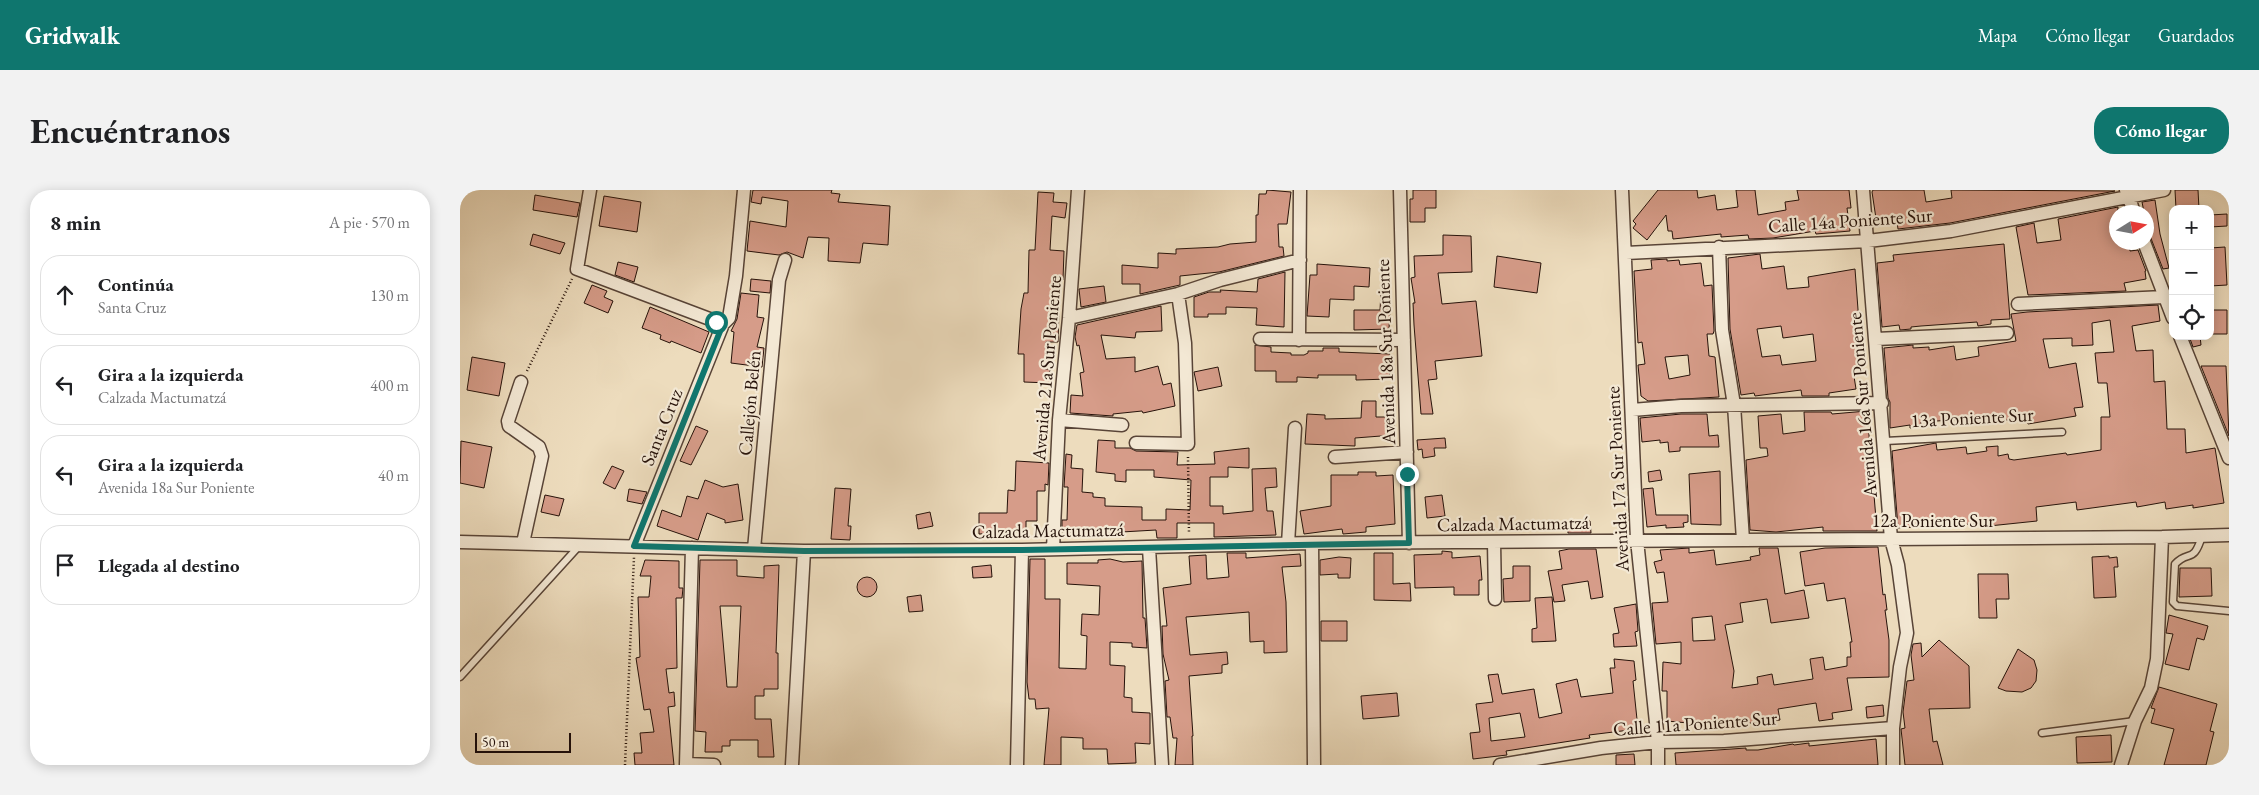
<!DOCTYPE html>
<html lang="es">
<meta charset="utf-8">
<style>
body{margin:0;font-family:"EB Garamond",serif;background:#f2f2f2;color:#202124}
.controls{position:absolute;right:15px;top:15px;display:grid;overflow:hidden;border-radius:10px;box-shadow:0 2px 12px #0003}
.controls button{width:45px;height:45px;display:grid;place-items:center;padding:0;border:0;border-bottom:1px solid #e0e0e0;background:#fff;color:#202124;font:25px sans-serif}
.compass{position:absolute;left:1649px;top:15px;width:45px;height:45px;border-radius:50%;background:#fff;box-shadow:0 2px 12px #0003;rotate:79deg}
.scale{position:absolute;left:15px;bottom:12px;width:96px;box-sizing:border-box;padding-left:5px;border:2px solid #26120a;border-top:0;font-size:14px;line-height:18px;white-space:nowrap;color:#26120a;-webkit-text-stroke:4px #f3e8d4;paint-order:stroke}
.stop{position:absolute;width:15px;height:15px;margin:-11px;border:4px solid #0f766e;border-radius:50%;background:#fff}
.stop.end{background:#0f766e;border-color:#fff;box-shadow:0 1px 5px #0008}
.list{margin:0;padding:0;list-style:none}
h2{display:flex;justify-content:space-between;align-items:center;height:65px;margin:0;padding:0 20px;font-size:21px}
h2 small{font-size:16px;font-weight:400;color:#757577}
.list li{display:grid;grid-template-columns:32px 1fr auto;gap:15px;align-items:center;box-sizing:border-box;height:80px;margin:0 10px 10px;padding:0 10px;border:1px solid #e0e0e0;border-radius:20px}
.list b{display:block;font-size:19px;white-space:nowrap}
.list p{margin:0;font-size:16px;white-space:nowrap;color:#757577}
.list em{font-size:16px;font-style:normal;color:#757577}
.icon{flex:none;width:28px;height:28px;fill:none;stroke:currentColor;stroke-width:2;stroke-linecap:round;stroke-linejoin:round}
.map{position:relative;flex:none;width:1769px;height:575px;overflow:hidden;border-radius:20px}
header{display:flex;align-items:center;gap:30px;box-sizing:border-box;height:70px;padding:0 25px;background:#0f766e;color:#fff}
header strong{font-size:24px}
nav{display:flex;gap:28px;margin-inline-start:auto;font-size:18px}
.intro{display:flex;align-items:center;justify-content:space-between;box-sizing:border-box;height:120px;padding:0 30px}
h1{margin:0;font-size:35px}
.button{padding:12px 22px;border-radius:20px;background:#0f766e;color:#fff;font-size:18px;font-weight:700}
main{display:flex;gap:30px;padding:0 30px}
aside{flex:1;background:#fff;border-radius:20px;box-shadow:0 2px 12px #0003}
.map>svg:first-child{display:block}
</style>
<header>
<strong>Gridwalk</strong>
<nav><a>Mapa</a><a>Cómo llegar</a><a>Guardados</a></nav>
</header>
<div class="intro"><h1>Encuéntranos</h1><a class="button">Cómo llegar</a></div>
<main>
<aside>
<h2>8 min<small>A pie · 570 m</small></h2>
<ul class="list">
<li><svg class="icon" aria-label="ahead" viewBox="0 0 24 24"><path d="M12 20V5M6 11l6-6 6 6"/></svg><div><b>Continúa</b><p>Santa Cruz</p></div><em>130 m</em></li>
<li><svg class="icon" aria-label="left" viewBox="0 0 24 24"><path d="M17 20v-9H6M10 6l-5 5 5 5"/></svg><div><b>Gira a la izquierda</b><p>Calzada Mactumatzá</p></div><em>400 m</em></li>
<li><svg class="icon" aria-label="left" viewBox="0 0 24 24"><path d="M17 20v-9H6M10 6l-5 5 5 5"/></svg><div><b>Gira a la izquierda</b><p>Avenida 18a Sur Poniente</p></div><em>40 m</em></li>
<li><svg class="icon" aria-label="arrive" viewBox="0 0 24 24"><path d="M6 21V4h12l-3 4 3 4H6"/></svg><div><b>Llegada al destino</b></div></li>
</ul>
</aside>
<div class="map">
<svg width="1769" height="575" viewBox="0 0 1769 575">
<rect width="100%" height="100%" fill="#eddcbd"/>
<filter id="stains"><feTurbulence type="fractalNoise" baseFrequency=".004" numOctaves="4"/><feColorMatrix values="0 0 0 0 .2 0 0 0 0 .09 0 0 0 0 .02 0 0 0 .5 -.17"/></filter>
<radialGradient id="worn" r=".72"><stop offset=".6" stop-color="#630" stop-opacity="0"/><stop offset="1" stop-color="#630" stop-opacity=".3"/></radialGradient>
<path fill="#d69c89" stroke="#26120a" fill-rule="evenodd" d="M293,0H372L371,3L380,4L378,12L430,16L428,55L403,53L400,73L368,71L369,48L348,47L343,68L327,62L319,65L287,61L290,31L326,37L328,11L302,7L301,14L291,12Z
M807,0L831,2L827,34H818L819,57H823L824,66L759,82L720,86V95L680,104V94H662V75L698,78V63L716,64V59L758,57L770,54L796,52V25H798L799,4H806Z
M953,0H976V18H965V32H950V9H953Z
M1198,0H1237L1238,8L1255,5L1257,20L1278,17L1276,0H1295L1298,25L1326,20L1325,12L1339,10L1337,0H1389L1391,18H1387L1390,41L1356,44L1355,41L1313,48L1289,49L1288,45L1261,47V44L1213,49L1212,41H1208L1206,25L1187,50L1173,38L1176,34L1173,31Z
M1413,0H1464L1466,12L1492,8L1491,0L1655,1L1490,33L1438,39L1437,32L1417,35L1412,2Z
M1715,0H1738L1739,19H1716Z
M578,2L594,3L593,12L607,13L605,28L592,26L590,60L604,61L603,90H600L598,152H586L585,179H590V193L564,192V164H558L561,119L564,103H568L569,60H575Z
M75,5L120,13L117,27L73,20Z
M144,6L181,12L177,42L139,36Z
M1695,10L1700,44L1709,78L1703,79L1690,46L1686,22H1684L1682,12Z
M1658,17L1656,52H1669L1670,61L1678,60L1686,81H1685L1686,89L1664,93L1666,101L1568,105L1556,37L1574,33L1577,53L1601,50L1598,29Z
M1767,24V36L1750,37V25Z
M73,44L105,53L100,64L70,55Z
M983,45L1011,46L1012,82L978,83L982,114L1016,111L1022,166L975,171L977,189L968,190L973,224H961L954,135L953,113H955L951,88L955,87L954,66L983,65Z
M1544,54L1550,129L1531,130V134L1518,136L1517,132L1461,136L1451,137V139L1440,140L1439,135L1422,137L1417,73L1434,71L1433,65Z
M1765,57L1767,95L1750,96V58Z
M1300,64L1302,79L1324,76L1327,99L1349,97L1348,87L1395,79L1401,160H1396L1398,180H1393L1396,199L1369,203V206H1342L1341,200L1295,206L1294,203L1281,205L1270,139L1268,68ZM1321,136L1323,148L1353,144L1356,171L1322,175L1320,165L1302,167L1297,139Z
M1037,66L1081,73L1077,103L1034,97Z
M1207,69V71L1219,70L1220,75L1241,73L1244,96L1252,95L1254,141L1253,144H1247L1249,166L1255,167L1259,207L1188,211L1181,206L1178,175L1185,174L1182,152L1178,153L1174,81L1192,79L1191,70ZM1228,165L1230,185L1209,189L1205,167Z
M158,72L178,77L174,92L155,85Z
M857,74L910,78L909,97L894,96V110L870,109L869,127L847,126L850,85H857Z
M825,82L824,137L796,135L797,118L766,117V124H748V127H734V107L749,102H761L760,100L797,102L798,89Z
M291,89L311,91L310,103L290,101Z
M132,95L147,101L144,107L153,111L148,123L124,113Z
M644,96L646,112L621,117L619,99Z
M921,102L931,103L929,139L894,140V120H920Z
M281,103L299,105L297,127L304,128L297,157L304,158L302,177L271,173L274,142L271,141L277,129Z
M1698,115L1700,131L1672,136L1676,161L1693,160L1694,192L1705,191L1707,239H1725L1726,263L1755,258L1764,313L1733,318V315L1706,319L1705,312L1677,317L1676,312L1617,320L1616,312L1576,317L1577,331L1529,336V333L1438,338L1432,261L1476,253L1477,260L1506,257L1507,264L1527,261L1526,257L1538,256V266L1548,264L1549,269L1554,270L1606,263L1607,265L1641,260V227H1650L1647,193H1638L1635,163L1654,162L1650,130L1632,133L1633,155L1612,156V148L1583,149L1589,178L1616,173L1623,217L1614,218L1616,226L1568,234L1567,228L1508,234V229L1461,232V236L1450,238V235L1430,238V212L1428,208L1424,158L1453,155V158L1469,157V160L1494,156L1496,170L1519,166L1518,157L1556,151L1551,124L1567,122Z
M701,116L702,141L676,142L675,148L641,145L646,169L675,167V182L698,176L703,195L711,193L715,216L683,223L682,221L653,224V226L610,223L611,205L623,206L620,183L624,182L619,155L617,156L615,147L617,135Z
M190,117L249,142L241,163L211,151L210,153L200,149L201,145L182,138Z
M1750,120H1767V144H1750Z
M1729,146H1740L1741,155L1733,157Z
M795,155L811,157V162L831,163V165H844L848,163V161H863V158H879V162L930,164V189L896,190V185H858V188L837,187V192H816V181H795Z
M12,167L45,173L39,206L7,200Z
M1741,176H1766L1769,246Z
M758,177L762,196L738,201L734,182Z
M902,211H916V227H934V245L895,248V256L845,254L847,224L865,225V229L901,228Z
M1407,221L1417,341H1363V337L1316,342L1290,340L1286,270L1308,266L1307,258H1300L1298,226L1321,224L1323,244L1345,241L1344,222H1371L1372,224Z
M1221,224H1247L1249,246L1258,245L1259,257H1220V261L1209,262L1208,252L1200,253V250L1182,252L1180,228Z
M236,236L248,241L231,275L220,271Z
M985,248L986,258H974L975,266L963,268L962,259L958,260L957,250Z
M638,250L655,251V258H670L676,261L718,262L717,275L755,274L754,262L789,258V278L768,277V287H750V316H763V324L793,321L792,279L816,278L817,297L805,298L807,321H813L816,345L754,347V333H717V348H697L696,340L644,343L643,347L633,346V341L614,339V342H602V330H607L608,297H604L606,264L612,265L611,278L623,279L622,302L633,303V307L645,308V316L682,317V330H706V319L730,320L731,290L694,287V280H666V292L655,291V284L636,282Z
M1,251L32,257L24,298L0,293Z
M556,271L589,273L588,295L585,294V301H577V331H566V342L519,344V323H547L548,300L555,301Z
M152,276L164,281L155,299L143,293Z
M1200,280L1202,290L1189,292L1188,282Z
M1260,281L1261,335L1231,334L1229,284Z
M898,282H916V286L933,285L935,334L906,337V342L883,344L882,339L844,344L840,321L871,316V285H898Z
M245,290L263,297L278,294L283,330L265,333V330L247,323L238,350L197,336L202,320L221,327L227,306L238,309Z
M375,298L391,299L388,336H391L390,350L371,349Z
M1193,298L1196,325H1228V332L1223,333L1224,337L1206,338V335L1187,337L1183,299Z
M169,299L187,302L182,314L167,311Z
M85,305L104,309L99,326L81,322Z
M982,305L985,326L967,328L965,307Z
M470,322L473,336L458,339L456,325Z
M1130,331L1131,343H1108L1107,332Z
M1418,357L1423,405L1425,404L1427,420H1425L1429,450V487L1387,488L1392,520L1372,523L1373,529L1359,531L1356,513L1318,519L1320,530L1281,534V538L1207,531V501H1202L1203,472L1221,474V452L1196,454L1192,413L1208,412L1204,382L1197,383L1194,372L1202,370L1200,360L1229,358V363L1254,360L1256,375L1291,370L1290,367L1300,365L1299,358H1318L1325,404L1344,400L1349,428L1311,433L1307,409L1280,413L1283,432L1265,435L1274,481L1272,498L1298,494L1297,487L1312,484L1314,495L1353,489L1350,469L1363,467L1365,480L1387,476V467H1391L1390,452H1392L1385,408L1367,411L1364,393L1345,396L1340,362L1365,358ZM1252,426L1255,450L1233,451L1232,428Z
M1109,359H1136L1143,407L1131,409L1128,391L1102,395L1105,411L1094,412L1088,381L1102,379L1099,361Z
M982,361L992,362V368L1020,366L1022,390H1019V405H994V397L955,398L954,365L982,364Z
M767,363H786V368L840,364L841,376L822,377L826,412L827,462L804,463V451L790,452L789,422L726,427L730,465L767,462L768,474L762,475V483L729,486L733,546H732L733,575H715L717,548H713L710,527H707L705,491L709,490L703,464L702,436H707L703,398L731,394L729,366L746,365L747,389L769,387Z
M914,363H933V394L950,393L951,411L914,410Z
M1649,366V368L1657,367L1658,377H1654L1656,407L1634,408L1632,367Z
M879,367L891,368L890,388H878V384L860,385V370Z
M570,369H585V409H600L599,478L626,479L627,446L621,445L622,424L639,425L640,396L607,394V373H638V370L650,369L663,372L682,371L683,428H685L687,458L672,457V453L650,452V475L665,476L664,507L672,508V522L690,523V554L675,553L676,573L648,574L647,559H623V548L601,547V575H584L589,518L576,519L575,509H569L567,492Z
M185,370L219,371V398H223L222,408H216L217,478L206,479L209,503L214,502L215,516L208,517L214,575H175L174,563H182L180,543L194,542L190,519L184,520L176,468L180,467L178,407H189L191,386H180Z
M240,370H277V386L304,388V376L319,375L316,463H318V499H304V506H295V529H311L314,567H298V550H270V556H262V562H245L246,542L235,541ZM260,416H281L277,497H267Z
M531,375L532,387L513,388L512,377Z
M1053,376H1070V411L1044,412L1043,389L1053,388Z
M1720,378H1751L1752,406L1719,407Z
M1518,384H1548L1549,409H1536L1537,428H1519Z
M397 397a10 10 0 1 1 20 0a10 10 0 1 1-20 0Z
M461,405L463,421L449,422L447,407Z
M1092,407L1096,451L1072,452V439L1077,438L1075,408Z
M1176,414L1178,441L1175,442L1177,456L1154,457L1153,444L1159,443L1154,418Z
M1709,425L1748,436L1744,450L1737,448L1729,480L1705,474L1713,444L1706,443Z
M861,431H887V451H861Z
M1479,450L1509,476L1510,518L1469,519L1473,552L1477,551L1483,575H1445L1441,539L1445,538L1443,522L1447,491L1454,490L1451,465L1453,454L1461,453L1462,467Z
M1558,459L1574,470L1577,480L1576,491L1571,498L1562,502L1546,501L1538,498Z
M1154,469L1174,471L1176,490L1173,491L1178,539L1129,545L1130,548L1046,561L1047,565L1013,569L1010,543L1020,542L1016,514L1033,512L1028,485L1038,484L1042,504L1074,499L1079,528L1102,523L1096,494L1117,489L1121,507L1153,503L1150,478H1155ZM1060,523L1065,547L1031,551L1029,528Z
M1699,497L1757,514L1750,541L1754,542L1746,575H1704L1714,539L1691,533L1695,519L1691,518Z
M937,503L939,526L903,529L901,506Z
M1423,515L1424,526L1407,528L1406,517Z
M1651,545L1652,572L1617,573L1616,547Z
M1416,549L1418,575H1216L1215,563L1286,558V560H1298L1333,554L1334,555L1349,553V556Z
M1174,564L1175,575H1156V565Z"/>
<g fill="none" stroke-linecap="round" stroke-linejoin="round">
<g stroke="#584437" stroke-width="9">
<path id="service" d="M1425,251L1602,242
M1742,346C1733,375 1729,359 1715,374L1713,412L1717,416L1769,421
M0,487L120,355
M1582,543L1675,531"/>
</g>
<g stroke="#584437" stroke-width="15">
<path id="minor" d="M130,0L117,79L263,134
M940,0L949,353
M1162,0L1177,350L1198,552V575
M1403,0L1431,349L1438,375L1447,443L1440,477L1433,538V575
M1666,0L1674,22
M1684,52L1713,128
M1259,57L1262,140L1274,215L1283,350
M1166,63L1408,51L1491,41L1704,0
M1558,114L1704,107
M609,128L718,104L760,90L840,70
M1720,146L1769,268
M800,149L944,150
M1416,149L1547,143
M839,150L840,0
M61,192L48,231L49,236L79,257L82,266L63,353
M1172,220L1221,216L1422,213
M599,230L662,235
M676,253L728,254L725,153L718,104
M875,267L947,262
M0,352L344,361L562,360L852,353L1702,347L1769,345
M1034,352L1035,409
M852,353L854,575
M828,354L835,238
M174,356L263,134L269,128L276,86L284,0
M689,358L702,575
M294,359L319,90L325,70
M593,359L599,230L609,128L618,0
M226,574L254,575
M226,575L232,358
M332,575L344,361
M557,575L562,360
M1040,575L1141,558L1198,552L1264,551L1433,538
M1661,575L1675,531L1691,498L1697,469L1702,347"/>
</g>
<path stroke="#26120a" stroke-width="2.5" stroke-dasharray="1 2.5" stroke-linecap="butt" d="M67,181L112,89
M728,267L729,344
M165,575L174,367"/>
<use href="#service" stroke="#f3e8d4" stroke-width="6"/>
<use href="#minor" stroke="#f3e8d4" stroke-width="12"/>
</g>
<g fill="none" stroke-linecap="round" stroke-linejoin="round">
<path stroke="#0f766e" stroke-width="6" d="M256,132L263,134L174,356L344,361L562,360L949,353L947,284"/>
</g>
<g text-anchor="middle" stroke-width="4.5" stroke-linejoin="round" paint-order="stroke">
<g font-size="19" fill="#26120a" stroke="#f3e8d4">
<text transform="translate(1390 30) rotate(-4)" y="7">Calle 14a Poniente Sur</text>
<text transform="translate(925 162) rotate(-92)" y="7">Avenida 18a Sur Poniente</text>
<text transform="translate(586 178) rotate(-85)" y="7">Avenida 21a Sur Poniente</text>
<text transform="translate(289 213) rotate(-85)" y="7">Callejón Belén</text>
<text transform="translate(1402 215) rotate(-95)" y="7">Avenida 16a Sur Poniente</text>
<text transform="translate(1512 227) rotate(-3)" y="7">13a Poniente Sur</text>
<text transform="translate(201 237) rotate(-68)" y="7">Santa Cruz</text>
<text transform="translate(1157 289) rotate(-93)" y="7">Avenida 17a Sur Poniente</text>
<text x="1473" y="337">12a Poniente Sur</text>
<text transform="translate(1053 333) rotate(-1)" y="7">Calzada Mactumatzá</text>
<text transform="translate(588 340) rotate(-1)" y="7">Calzada Mactumatzá</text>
<text transform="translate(1235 533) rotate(-4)" y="7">Calle 11a Poniente Sur</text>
</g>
</g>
<rect width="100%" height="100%" filter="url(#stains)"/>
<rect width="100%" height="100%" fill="url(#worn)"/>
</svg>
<div class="controls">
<button>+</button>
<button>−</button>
<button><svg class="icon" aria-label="locate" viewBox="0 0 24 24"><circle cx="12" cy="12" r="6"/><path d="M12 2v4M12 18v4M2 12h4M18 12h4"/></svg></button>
</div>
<svg class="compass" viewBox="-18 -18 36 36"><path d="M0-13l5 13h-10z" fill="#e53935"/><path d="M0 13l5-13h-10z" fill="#757577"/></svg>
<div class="scale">50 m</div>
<div class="stop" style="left:256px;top:132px"></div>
<div class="stop end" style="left:947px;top:284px"></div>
</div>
</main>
